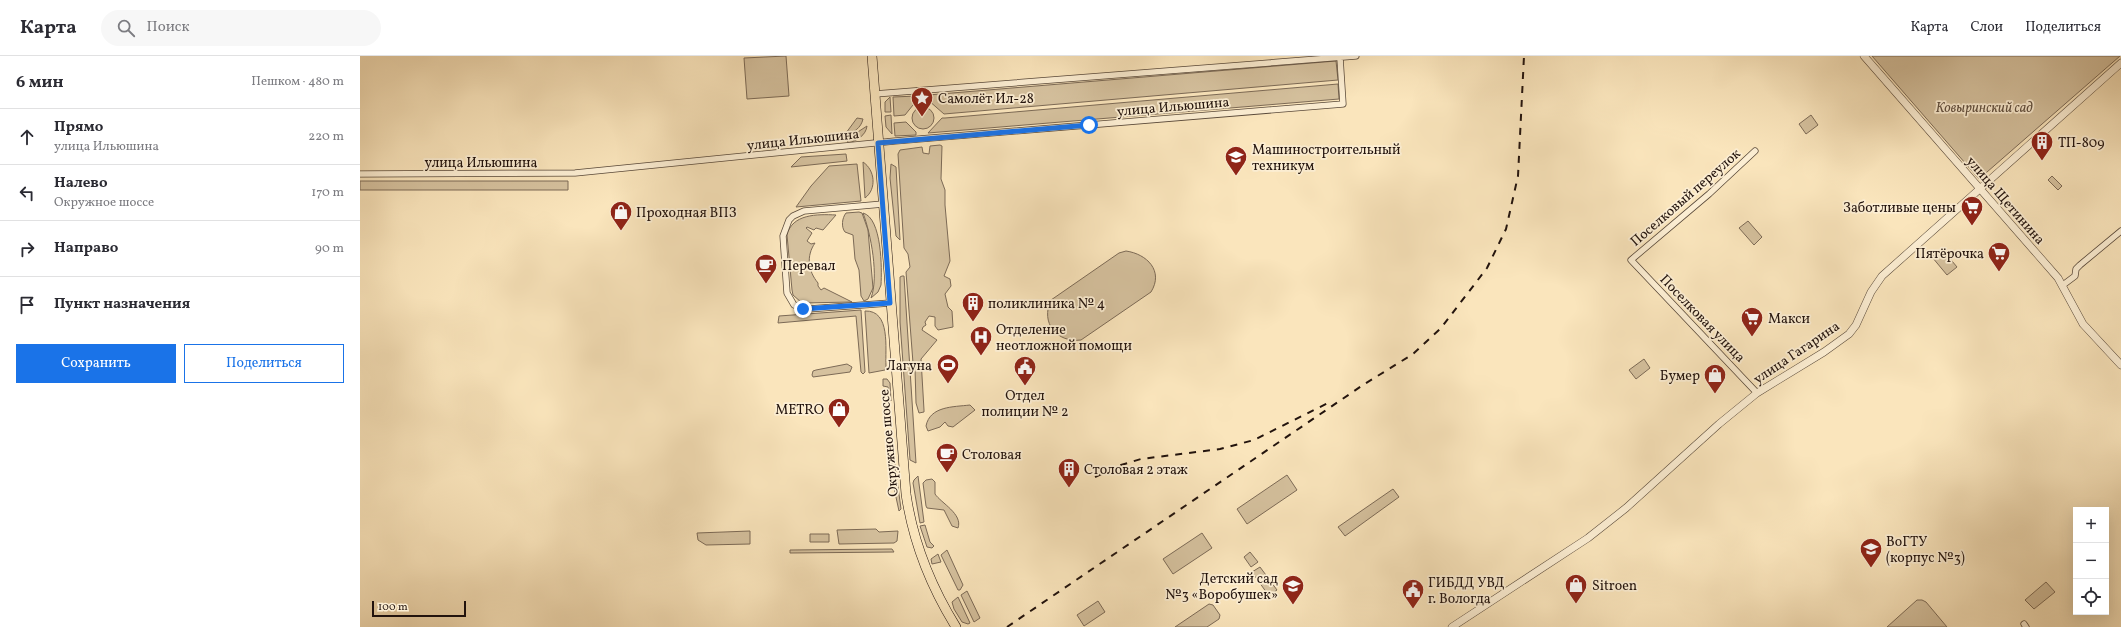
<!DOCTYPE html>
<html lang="ru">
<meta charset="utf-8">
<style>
body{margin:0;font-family:Vollkorn,serif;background:#f7f7f7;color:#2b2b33}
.controls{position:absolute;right:12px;bottom:12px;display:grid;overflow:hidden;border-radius:0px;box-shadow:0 4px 16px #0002}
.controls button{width:36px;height:36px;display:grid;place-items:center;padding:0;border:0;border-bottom:1px solid #e1e1e2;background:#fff;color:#2b2b33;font:20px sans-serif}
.scale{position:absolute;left:12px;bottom:10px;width:94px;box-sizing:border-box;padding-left:4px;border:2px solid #22130d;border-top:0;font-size:11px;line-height:14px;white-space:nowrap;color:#22130d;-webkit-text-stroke:3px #fceed3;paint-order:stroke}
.stop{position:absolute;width:12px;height:12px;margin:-9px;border:3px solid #1a73e8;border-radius:50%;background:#fff}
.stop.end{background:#1a73e8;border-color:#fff;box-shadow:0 1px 4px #0008}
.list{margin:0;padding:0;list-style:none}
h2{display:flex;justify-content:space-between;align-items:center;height:52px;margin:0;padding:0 16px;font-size:17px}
h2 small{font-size:13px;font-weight:400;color:#7c7c81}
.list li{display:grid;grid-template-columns:26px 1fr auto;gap:12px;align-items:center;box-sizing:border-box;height:56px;padding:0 16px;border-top:1px solid #e1e1e2}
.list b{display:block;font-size:15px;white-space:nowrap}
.list p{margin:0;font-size:13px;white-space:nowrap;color:#7c7c81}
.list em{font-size:13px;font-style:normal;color:#7c7c81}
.actions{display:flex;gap:8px;padding:12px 16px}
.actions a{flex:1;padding:9px 0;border:1px solid #1a73e8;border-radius:0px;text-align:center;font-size:14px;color:#1a73e8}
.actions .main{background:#1a73e8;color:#fff}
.icon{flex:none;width:22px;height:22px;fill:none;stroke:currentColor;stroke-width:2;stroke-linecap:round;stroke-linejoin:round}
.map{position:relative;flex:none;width:1761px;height:571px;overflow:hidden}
header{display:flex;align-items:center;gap:24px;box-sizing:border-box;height:56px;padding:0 20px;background:#fff;border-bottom:1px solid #e1e1e2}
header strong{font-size:19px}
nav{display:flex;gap:22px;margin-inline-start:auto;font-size:14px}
.search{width:280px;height:36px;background:#f7f7f7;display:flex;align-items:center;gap:10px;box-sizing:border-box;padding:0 14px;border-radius:22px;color:#7c7c81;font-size:15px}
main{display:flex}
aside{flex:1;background:#fff}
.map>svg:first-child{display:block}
</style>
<header>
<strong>Карта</strong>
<div class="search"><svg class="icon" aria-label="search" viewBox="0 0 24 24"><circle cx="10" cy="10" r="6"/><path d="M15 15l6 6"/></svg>Поиск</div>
<nav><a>Карта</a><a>Слои</a><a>Поделиться</a></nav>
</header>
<main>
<aside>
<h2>6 мин<small>Пешком · 480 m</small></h2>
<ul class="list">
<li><svg class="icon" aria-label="ahead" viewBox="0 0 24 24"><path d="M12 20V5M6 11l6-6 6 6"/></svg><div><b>Прямо</b><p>улица Ильюшина</p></div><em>220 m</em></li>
<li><svg class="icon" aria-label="left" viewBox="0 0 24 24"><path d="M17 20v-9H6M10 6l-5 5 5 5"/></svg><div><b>Налево</b><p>Окружное шоссе</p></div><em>170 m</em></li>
<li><svg class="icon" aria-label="right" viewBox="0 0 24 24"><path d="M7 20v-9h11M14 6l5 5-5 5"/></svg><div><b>Направо</b></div><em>90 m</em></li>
<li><svg class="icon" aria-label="arrive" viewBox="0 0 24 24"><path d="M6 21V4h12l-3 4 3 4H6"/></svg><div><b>Пункт назначения</b></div></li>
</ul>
<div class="actions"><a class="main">Сохранить</a><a>Поделиться</a></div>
</aside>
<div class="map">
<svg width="1761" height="571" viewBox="0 0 1761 571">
<rect width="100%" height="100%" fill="#fae5bc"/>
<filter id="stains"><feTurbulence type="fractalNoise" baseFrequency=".005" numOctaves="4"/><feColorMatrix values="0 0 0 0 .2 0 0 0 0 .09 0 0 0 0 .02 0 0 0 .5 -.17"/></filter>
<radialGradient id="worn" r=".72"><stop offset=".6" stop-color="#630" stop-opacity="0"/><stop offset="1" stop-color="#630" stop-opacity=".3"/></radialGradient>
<path fill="#d5c19e" stroke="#7c6a56" d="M426,0L429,40L387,43L384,2Z
M1512,0H1760L1619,123Z
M976,5L978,24L584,58L568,44V39Z
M978,28L979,43L568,77L582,62H585Z
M557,40V44L545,59L534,60L533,41Z
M530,41L531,56H525V46Z
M552 62a11 11 0 1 1 22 0a11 11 0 1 1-22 0Z
M531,59L532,78L526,71L525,60Z
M1451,59L1458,69L1446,78L1439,68Z
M497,62L503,63C501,72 494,76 486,80V77Z
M546,66L556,76V79L535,80L534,67Z
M507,70C506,79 497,85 488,87L487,83Z
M580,89L582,90L581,123L585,134V149L590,205L584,220L590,223L591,230L585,238L588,251L592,255L593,271L578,274L575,270V261L569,260L565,266L566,269L563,271L562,274L577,284L561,303L564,354V356L559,357L556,347L555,312L553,307L546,216L550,211L548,198L544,192L538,98L540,94L562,91L563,97L569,98L570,90Z
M486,98L487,105L431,111L441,101Z
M503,106C515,114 517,133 505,142Z
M497,108L501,145L436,151L451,130L469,110Z
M531,108L536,111L540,184L536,180L530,122Z
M1692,120L1702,130L1698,134L1688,124Z
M0,125H208V134H0Z
M499,156L502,157L508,174L513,232L508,243L504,245L501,240L499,214L495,203L493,179L485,176C481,171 482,162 486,157Z
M503,157C522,162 522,213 521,229L518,236L511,242C519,221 511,178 503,157Z
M476,159L463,174L456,172L454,174L447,171L446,172L452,177L447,185L451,188L455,187C446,200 448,215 458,227V230L461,234L464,232L492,246L442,247L433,239L432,234L427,179C432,158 457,158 476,159Z
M1388,165L1402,181L1394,189L1379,172Z
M1582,193L1597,211L1587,219L1572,201Z
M766,195C787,198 804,215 791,236L721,284C697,287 680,267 691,244L759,197Z
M542,220H544L556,407L550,404L540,266V221Z
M501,254L505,316L503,318L501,316L496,260L418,267L419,260Z
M505,255C531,254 525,293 526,310L525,314L509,317Z
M1284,303L1290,312L1276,323L1269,314Z
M487,308L492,311L490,316L453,321L452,319L453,315L456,314Z
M523,323H527L530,327L531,345L529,342L528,331L523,330Z
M610,349L615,354L593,371L588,370L585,366L580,371L568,375L566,370C570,350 593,351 610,349Z
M532,386L541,453L539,455L534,432L530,388Z
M927,419L937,434L887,468L877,453Z
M558,420L564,466L560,467L553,427L554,424Z
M572,423L575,426V438C581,447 603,458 598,472L592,470L584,454L567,452L566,450L563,427L566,424Z
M1033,433L1039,441L985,480L978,471Z
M565,469L570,486L574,490L572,492L567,491L560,470Z
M516,473L519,476L538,475L537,485L534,487L479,488L477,474Z
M390,475V488L346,489L338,484L337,477Z
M842,477L852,492L813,518L803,503Z
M450,478H469V486H450Z
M430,494L532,493L534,496L430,497Z
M587,494L603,529L600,534H598L581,499Z
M890,496L898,506L891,511L884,501Z
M578,498L581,506L572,508L571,503Z
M900,511L917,534L909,540L892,516Z
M1686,526L1695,536L1674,553L1665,544Z
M607,535L620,562L614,566L601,539Z
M598,541L610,567L608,568L602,566L594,553L592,546Z
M1557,544H1562L1566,546L1587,571H1527Z
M738,545L745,556L724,570L717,559Z
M849,548L853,549L860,559L859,563L847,571H815Z"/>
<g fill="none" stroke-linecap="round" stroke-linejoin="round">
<g stroke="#584839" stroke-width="7">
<path id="minor" d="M515,38L996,0
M1395,95L1349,138L1271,204L1397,337
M0,118L215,117L535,85L983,48L980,2
M523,148L444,155L433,160L429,164L423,180L427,237L434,249L448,253L530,247
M1703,229L1715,220L1716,213L1720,209L1761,175
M1664,568L1666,571"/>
</g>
<g stroke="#584839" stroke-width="8">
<path id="tertiary" d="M1504,0L1698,222L1723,268L1761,309
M1092,571L1228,482L1266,452L1359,368L1397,337L1464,296L1489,278L1496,269L1511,236L1522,220L1761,7"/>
</g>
<g stroke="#22130d" stroke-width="10">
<path id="primary" d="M512,0L546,438C553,486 570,529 596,571"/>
</g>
<use href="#minor" stroke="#fceed3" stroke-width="5.5"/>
<use href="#tertiary" stroke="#fceed3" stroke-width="7"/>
<use href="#primary" stroke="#fae5bc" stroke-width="9"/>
<path stroke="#22130d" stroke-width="2" stroke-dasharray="7 7" stroke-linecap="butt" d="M735,421L761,409L781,403L860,393L894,384L968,347
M647,571L1003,329L1053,298L1081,272L1127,212L1146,173L1158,120L1164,0"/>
</g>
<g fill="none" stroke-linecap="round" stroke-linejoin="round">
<path stroke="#1a73e8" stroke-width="5" d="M443,253L530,247L518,87L729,69"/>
</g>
<defs>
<g id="sight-pin" transform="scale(1.15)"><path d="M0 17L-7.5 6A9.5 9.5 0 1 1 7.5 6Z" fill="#8f2418" stroke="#fceed3"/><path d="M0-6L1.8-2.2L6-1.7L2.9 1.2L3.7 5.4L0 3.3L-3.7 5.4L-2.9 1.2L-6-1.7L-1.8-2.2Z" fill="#fff"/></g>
<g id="building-pin" transform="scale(1.15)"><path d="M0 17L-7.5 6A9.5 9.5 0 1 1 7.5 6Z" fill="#8f2418" stroke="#fceed3"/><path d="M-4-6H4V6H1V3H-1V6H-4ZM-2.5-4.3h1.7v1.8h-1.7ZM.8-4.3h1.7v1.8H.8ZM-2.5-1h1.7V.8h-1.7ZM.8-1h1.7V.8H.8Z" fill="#fff"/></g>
<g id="school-pin" transform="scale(1.15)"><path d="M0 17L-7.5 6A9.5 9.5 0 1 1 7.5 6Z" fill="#8f2418" stroke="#fceed3"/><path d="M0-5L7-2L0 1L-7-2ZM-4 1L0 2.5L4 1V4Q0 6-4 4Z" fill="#fff"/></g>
<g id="supermarket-pin" transform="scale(1.15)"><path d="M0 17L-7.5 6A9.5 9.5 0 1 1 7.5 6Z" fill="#8f2418" stroke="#fceed3"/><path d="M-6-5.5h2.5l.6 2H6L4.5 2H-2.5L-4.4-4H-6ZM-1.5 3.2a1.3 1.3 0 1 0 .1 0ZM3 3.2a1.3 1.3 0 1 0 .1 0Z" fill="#fff"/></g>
<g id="shop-pin" transform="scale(1.15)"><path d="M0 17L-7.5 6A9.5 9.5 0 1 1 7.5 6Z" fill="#8f2418" stroke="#fceed3"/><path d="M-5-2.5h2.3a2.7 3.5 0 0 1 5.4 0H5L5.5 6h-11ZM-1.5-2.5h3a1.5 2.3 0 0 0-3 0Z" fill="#fff"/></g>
<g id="cafe-pin" transform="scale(1.15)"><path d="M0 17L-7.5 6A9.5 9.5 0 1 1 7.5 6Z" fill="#8f2418" stroke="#fceed3"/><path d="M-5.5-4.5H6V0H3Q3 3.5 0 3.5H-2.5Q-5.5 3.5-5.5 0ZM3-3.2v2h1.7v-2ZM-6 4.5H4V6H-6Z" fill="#fff"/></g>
<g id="hospital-pin" transform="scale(1.15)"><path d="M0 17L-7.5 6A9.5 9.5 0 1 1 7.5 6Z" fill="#8f2418" stroke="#fceed3"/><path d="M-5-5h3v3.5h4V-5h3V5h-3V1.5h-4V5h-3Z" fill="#fff"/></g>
<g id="stadium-pin" transform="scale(1.15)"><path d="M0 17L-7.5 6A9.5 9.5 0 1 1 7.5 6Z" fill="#8f2418" stroke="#fceed3"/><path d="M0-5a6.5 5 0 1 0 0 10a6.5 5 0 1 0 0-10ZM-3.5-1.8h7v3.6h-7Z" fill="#fff"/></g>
<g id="civic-pin" transform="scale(1.15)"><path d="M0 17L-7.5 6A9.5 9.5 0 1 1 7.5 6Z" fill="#8f2418" stroke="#fceed3"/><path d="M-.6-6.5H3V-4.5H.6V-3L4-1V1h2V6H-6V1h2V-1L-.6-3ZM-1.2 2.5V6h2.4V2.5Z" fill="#fff"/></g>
<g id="university-pin" transform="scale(1.15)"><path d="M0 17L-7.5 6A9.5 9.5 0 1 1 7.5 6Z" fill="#8f2418" stroke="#fceed3"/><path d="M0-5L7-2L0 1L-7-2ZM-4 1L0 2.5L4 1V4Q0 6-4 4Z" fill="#fff"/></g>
</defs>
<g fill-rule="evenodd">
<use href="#sight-pin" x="562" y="42"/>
<use href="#building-pin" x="1682" y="86"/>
<use href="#school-pin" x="876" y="101"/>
<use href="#supermarket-pin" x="1612" y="151"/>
<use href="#shop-pin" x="261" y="156"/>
<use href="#supermarket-pin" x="1639" y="197"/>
<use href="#cafe-pin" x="406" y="209"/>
<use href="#building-pin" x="613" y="247"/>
<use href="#supermarket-pin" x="1392" y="262"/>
<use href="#hospital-pin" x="621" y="281"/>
<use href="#stadium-pin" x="588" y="309"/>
<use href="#civic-pin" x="665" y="311"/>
<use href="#shop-pin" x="1355" y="319"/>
<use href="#shop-pin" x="479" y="353"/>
<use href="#cafe-pin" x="587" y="398"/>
<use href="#building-pin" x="709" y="413"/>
<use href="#university-pin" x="1511" y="493"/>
<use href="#shop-pin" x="1216" y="529"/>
<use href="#school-pin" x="933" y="530"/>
<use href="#civic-pin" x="1053" y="534"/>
</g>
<g text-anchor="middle" stroke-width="3.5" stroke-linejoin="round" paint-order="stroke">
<g font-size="14" fill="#22130d" stroke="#fceed3" text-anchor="start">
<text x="578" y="47">Самолёт Ил-28</text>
<text x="1698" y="91">ТП-809</text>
<text x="892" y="98">Машиностроительный<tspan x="892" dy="16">техникум</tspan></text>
<text x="1596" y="156" text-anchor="end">Заботливые цены</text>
<text x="276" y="161">Проходная ВПЗ</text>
<text x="1624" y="202" text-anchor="end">Пятёрочка</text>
<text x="422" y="214">Перевал</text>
<text x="628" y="252">поликлиника № 4</text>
<text x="1408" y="267">Макси</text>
<text x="636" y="278">Отделение<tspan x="636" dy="16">неотложной помощи</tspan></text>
<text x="572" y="314" text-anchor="end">Лагуна</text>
<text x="1340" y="324" text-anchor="end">Бумер</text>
<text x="665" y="344" text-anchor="middle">Отдел<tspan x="665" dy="16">полиции № 2</tspan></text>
<text x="464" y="358" text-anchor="end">METRO</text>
<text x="602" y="403">Столовая</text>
<text x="724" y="418">Столовая 2 этаж</text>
<text x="1526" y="490">ВоГТУ<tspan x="1526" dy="16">(корпус №3)</tspan></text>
<text x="918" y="527" text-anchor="end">Детский сад<tspan x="918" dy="16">№3 «Воробушек»</tspan></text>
<text x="1068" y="531">ГИБДД УВД<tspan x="1068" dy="16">г. Вологда</tspan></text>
<text x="1232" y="534">Sitroen</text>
</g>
<g font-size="14" fill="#22130d" stroke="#fceed3">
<text transform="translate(813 50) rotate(-5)" y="5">улица Ильюшина</text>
<text transform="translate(443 83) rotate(-6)" y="5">улица Ильюшина</text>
<text x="121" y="111">улица Ильюшина</text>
<text transform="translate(1325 141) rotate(-41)" y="5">Поселковый переулок</text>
<text transform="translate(1646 144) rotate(49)" y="5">улица Щетинина</text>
<text transform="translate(1343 262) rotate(46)" y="5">Поселковая улица</text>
<text transform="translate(1436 296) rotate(-34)" y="5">улица Гагарина</text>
<text transform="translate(528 387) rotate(-95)" y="5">Окружное шоссе</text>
</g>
<g font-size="14" font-style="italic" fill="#615040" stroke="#fceed3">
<text x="1624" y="56">Ковыринский сад</text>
</g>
</g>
<rect width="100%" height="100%" filter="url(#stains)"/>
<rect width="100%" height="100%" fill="url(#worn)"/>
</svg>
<div class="controls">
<button>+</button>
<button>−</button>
<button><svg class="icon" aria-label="locate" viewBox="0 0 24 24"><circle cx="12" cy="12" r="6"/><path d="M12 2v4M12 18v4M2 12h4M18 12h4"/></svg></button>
</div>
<div class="scale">100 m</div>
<div class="stop" style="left:729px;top:69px"></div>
<div class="stop end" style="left:443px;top:253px"></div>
</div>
</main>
